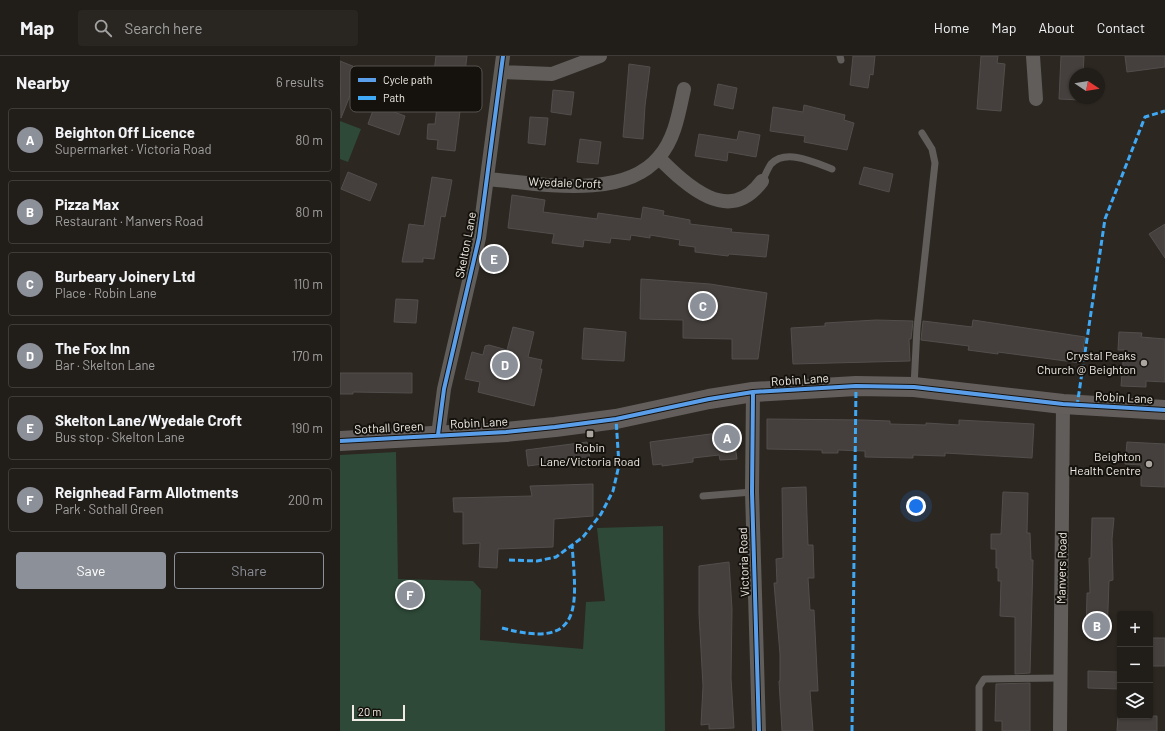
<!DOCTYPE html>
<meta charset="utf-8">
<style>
body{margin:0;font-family:Barlow,sans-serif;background:#292622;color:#f1f3f6}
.controls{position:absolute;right:12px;bottom:12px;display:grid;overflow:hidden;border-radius:4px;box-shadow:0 1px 3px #0004}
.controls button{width:36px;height:36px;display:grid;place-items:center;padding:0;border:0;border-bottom:1px solid #3e3b38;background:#211d19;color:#f1f3f6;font:20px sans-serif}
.compass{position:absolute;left:729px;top:12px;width:36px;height:36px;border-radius:50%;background:#211d19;box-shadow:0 1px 3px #0004;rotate:102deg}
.scale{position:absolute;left:12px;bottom:10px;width:53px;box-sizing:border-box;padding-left:4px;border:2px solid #f0ebe4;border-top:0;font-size:11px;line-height:14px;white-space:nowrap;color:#f0ebe4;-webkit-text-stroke:3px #15120d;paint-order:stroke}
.you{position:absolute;left:576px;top:450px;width:14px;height:14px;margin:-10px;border:3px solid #fff;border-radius:50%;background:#1a73e8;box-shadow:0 0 0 6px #1a73e833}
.badge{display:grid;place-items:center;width:26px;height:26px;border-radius:50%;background:#8c9099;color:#fff;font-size:13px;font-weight:700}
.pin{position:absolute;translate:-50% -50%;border:2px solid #fff;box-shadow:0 1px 4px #0006}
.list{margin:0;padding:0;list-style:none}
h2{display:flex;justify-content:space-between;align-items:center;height:52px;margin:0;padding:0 16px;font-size:17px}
h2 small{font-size:13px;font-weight:400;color:#a2a2a2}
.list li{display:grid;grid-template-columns:26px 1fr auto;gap:12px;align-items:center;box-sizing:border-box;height:64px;margin:0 8px 8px;padding:0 8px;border:1px solid #3e3b38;border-radius:4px}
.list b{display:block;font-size:15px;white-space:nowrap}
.list p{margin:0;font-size:13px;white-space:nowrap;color:#a2a2a2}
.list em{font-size:13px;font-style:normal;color:#a2a2a2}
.actions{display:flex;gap:8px;padding:12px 16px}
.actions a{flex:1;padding:9px 0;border:1px solid #8c9099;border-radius:4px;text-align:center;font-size:14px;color:#8c9099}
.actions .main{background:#8c9099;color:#fff}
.icon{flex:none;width:22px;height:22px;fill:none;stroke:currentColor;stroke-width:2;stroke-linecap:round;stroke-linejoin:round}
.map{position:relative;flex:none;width:825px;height:675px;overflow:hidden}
header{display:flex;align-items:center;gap:24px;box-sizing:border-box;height:56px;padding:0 20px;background:#211d19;border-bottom:1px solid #3e3b38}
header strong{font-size:19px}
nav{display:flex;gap:22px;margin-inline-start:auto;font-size:14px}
.search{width:280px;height:36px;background:#292622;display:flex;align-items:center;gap:10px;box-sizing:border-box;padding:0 14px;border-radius:4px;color:#a2a2a2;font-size:15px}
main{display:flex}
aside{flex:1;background:#211d19}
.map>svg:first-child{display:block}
</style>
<header>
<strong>Map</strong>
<div class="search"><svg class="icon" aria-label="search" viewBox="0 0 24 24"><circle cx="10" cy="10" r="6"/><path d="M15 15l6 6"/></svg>Search here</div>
<nav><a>Home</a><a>Map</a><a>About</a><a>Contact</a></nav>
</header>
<main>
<aside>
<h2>Nearby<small>6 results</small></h2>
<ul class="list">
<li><span class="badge">A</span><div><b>Beighton Off Licence</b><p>Supermarket · Victoria Road</p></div><em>80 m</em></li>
<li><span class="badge">B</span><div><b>Pizza Max</b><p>Restaurant · Manvers Road</p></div><em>80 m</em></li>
<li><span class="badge">C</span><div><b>Burbeary Joinery Ltd</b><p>Place · Robin Lane</p></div><em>110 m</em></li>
<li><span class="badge">D</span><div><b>The Fox Inn</b><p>Bar · Skelton Lane</p></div><em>170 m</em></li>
<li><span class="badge">E</span><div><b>Skelton Lane/Wyedale Croft</b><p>Bus stop · Skelton Lane</p></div><em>190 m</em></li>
<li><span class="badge">F</span><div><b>Reignhead Farm Allotments</b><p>Park · Sothall Green</p></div><em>200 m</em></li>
</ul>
<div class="actions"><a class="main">Save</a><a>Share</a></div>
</aside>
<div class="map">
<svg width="825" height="675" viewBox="0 0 825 675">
<rect width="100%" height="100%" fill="#2c2721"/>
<path fill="#2e4938" d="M0,65L21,73L8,106L0,103Z
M56,396L58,523L133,525L141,534L140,584L243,593L246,546L265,545L257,472L323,470L325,675H0V399Z"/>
<path fill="#45403e" stroke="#524e4c" d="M96,0H127L115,95L97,93L98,84L87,83L88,68H95L101,17L94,16Z
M513,0H535L533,19L530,18L528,32L510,29Z
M641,0H658L657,7L665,8L661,55L637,53Z
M721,0H744L743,18H735V42H742L741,44L719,43Z
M785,0H825V11L787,16Z
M0,5L25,15L19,29L15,27L1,62Z
M289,8L310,11L305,50L303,83L283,81Z
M378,28L397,32L393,53L374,49Z
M213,34L234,36L231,59L211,56Z
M35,49L65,60L59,79L28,68Z
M464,49L505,59L504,64L514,67L507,94L464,86L465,80L430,75L433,51L463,56Z
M190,61L208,62L205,89L188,87Z
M399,75L420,79L416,101L388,96L387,105L355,100L359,78L397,84Z
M240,83L261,86L258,108L237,106Z
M524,111L553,118L549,136L519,128Z
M8,116L37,128L30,145L1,133Z
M92,121L112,124L105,161L101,160L94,203L83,202V206H62L69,168L84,170Z
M172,139L205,144L203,156L257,163L258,157L301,163L303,151L324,155L323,159L350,164V168L392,173L391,176L429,179L426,201L389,198L388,200L355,196V191L339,189L340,184L310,179V182L291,179L290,184L271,182L270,187L244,184L243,191L212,187L214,178L168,172Z
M825,168V202L809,178Z
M301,223L370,228L427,237L418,303H392V283L343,282V264L300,263Z
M56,243L78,244L76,267L54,266Z
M536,264L573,265L571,283H569L570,305L453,308L451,272L485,270V267Z
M633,264L745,281L741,307L658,296V298L628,294L629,290L581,284L583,265L632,271Z
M173,271L194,276L188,301L202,304L200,313H202L194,350L138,336L140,326L125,323L132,296L143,299L145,290L149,289L167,294Z
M244,272L286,276L284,305L242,303Z
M779,276L802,277L801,281L825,283V326L806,325V331L781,330L784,294H778Z
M0,317H72V337L13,336V338H0Z
M427,363L523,364L550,365V368L586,369V367L619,369V364L694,368L692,402L605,397V400L573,399V402L525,401V395L498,394V397H482V394L427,393Z
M393,375L397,403L380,404L379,399L353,402V406L322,410V408L313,409L310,386Z
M247,386L250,402L188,410L186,394Z
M787,386L825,388V431L801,430V409L785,408Z
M253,428V460L214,463L213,491L158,493L157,512L139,511L140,487L123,488V456H114L113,442L192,440L190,430Z
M466,431L468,489H473L474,522H468L470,554H474L478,635H470L473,675H442L439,625H440V598L434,527H437L436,503L443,502L442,432Z
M663,436L688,437L687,477H690L691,504H693L690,617L675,618V561L660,560L661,525H658V512H656V493H651V478H661Z
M752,462H774L772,483L773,524L769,525L767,581L746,580L747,537H750L749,502H751Z
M389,506L392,553L391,622L394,672L369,673V668L361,669L363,630L359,558V510Z
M810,582H825V610H810Z
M748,615L780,616V633L748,632Z
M690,627V675H662V665H655L656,628Z
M778,660H817V675H777Z"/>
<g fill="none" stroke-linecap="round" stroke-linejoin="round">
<path stroke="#605d5a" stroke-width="7" d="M500,0L501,4
M422,125C425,120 428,112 431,108C446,92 476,107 492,113
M574,330L577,272L595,107L592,93L582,77
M363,440L412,436
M639,675V631L644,623L721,622"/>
<path stroke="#605d5a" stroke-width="14" d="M693,0L696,43
M161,16L212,18L260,0
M319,102C347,130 389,170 422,125
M147,123C197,127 283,145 319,101C335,83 339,56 344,33
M413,336L412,436L419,675
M98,379L104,333L139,182L163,0
M720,675L723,348"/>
<path stroke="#635e5c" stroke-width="20" d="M0,385L166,376L215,371L276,363L369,343L413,336L516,330L574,331L723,348L825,354"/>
<path stroke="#3fa9f5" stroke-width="3" stroke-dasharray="6 3" stroke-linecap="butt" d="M737,350L765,163L805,61L825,55
M169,504L197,505L216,501L243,481L261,458L273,435L279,409L276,363
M162,572C243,594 237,552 232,489
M512,675L516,330"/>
<g stroke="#15120d" stroke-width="6">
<path id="cycleway" d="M413,336L412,436L419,675
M98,379L104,333L139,182L163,0
M0,385L166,376L215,371L276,363L369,343L413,336L516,330L574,331L723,348L825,354"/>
</g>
<use href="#cycleway" stroke="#5a9eea" stroke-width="4"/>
</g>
<g fill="#aba6a0" stroke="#15120d" stroke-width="1.5">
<circle cx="804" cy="307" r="4"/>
<rect x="246" y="374" width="8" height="8" rx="2"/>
<circle cx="809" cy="408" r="4"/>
</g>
<g text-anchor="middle" stroke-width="4" stroke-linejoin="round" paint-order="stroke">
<g font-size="12" fill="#f0ebe4" stroke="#15120d">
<text transform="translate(225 127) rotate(2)" y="4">Wyedale Croft</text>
<text transform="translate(126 189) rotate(-79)" y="4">Skelton Lane</text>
<text transform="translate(460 324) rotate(-4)" y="4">Robin Lane</text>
<text transform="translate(784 342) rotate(3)" y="4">Robin Lane</text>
<text transform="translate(139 367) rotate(-3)" y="4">Robin Lane</text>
<text transform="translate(49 372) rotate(-3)" y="4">Sothall Green</text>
<text transform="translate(404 506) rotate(-92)" y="4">Victoria Road</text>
<text transform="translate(722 512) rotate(-89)" y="4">Manvers Road</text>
</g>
<g font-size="12" fill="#f0ebe4" stroke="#15120d" text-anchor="end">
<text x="796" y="304">Crystal Peaks<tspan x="796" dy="14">Church @ Beighton</tspan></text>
<text x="250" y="396" text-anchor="middle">Robin<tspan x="250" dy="14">Lane/Victoria Road</tspan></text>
<text x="801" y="405">Beighton<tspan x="801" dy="14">Health Centre</tspan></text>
</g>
</g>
<rect x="10" y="10" width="132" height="46" rx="6" fill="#15120d" stroke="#57534e" stroke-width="1"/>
<rect x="18" y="22" width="18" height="4" fill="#5a9eea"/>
<rect x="18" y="40" width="18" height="4" fill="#3fa9f5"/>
<g font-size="11" fill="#f0ebe4">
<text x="43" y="28">Cycle path</text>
<text x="43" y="46">Path</text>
</g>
</svg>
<div class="controls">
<button>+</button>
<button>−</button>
<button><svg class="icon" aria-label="layers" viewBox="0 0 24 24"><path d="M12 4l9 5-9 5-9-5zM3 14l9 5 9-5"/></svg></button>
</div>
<svg class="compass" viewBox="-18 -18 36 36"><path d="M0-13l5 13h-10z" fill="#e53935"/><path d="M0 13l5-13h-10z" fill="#a2a2a2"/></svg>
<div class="scale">20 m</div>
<div class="you"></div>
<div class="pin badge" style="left:387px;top:382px">A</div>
<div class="pin badge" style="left:757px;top:570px">B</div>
<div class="pin badge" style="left:363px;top:250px">C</div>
<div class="pin badge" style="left:165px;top:309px">D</div>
<div class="pin badge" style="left:154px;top:203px">E</div>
<div class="pin badge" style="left:70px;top:539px">F</div>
</div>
</main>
